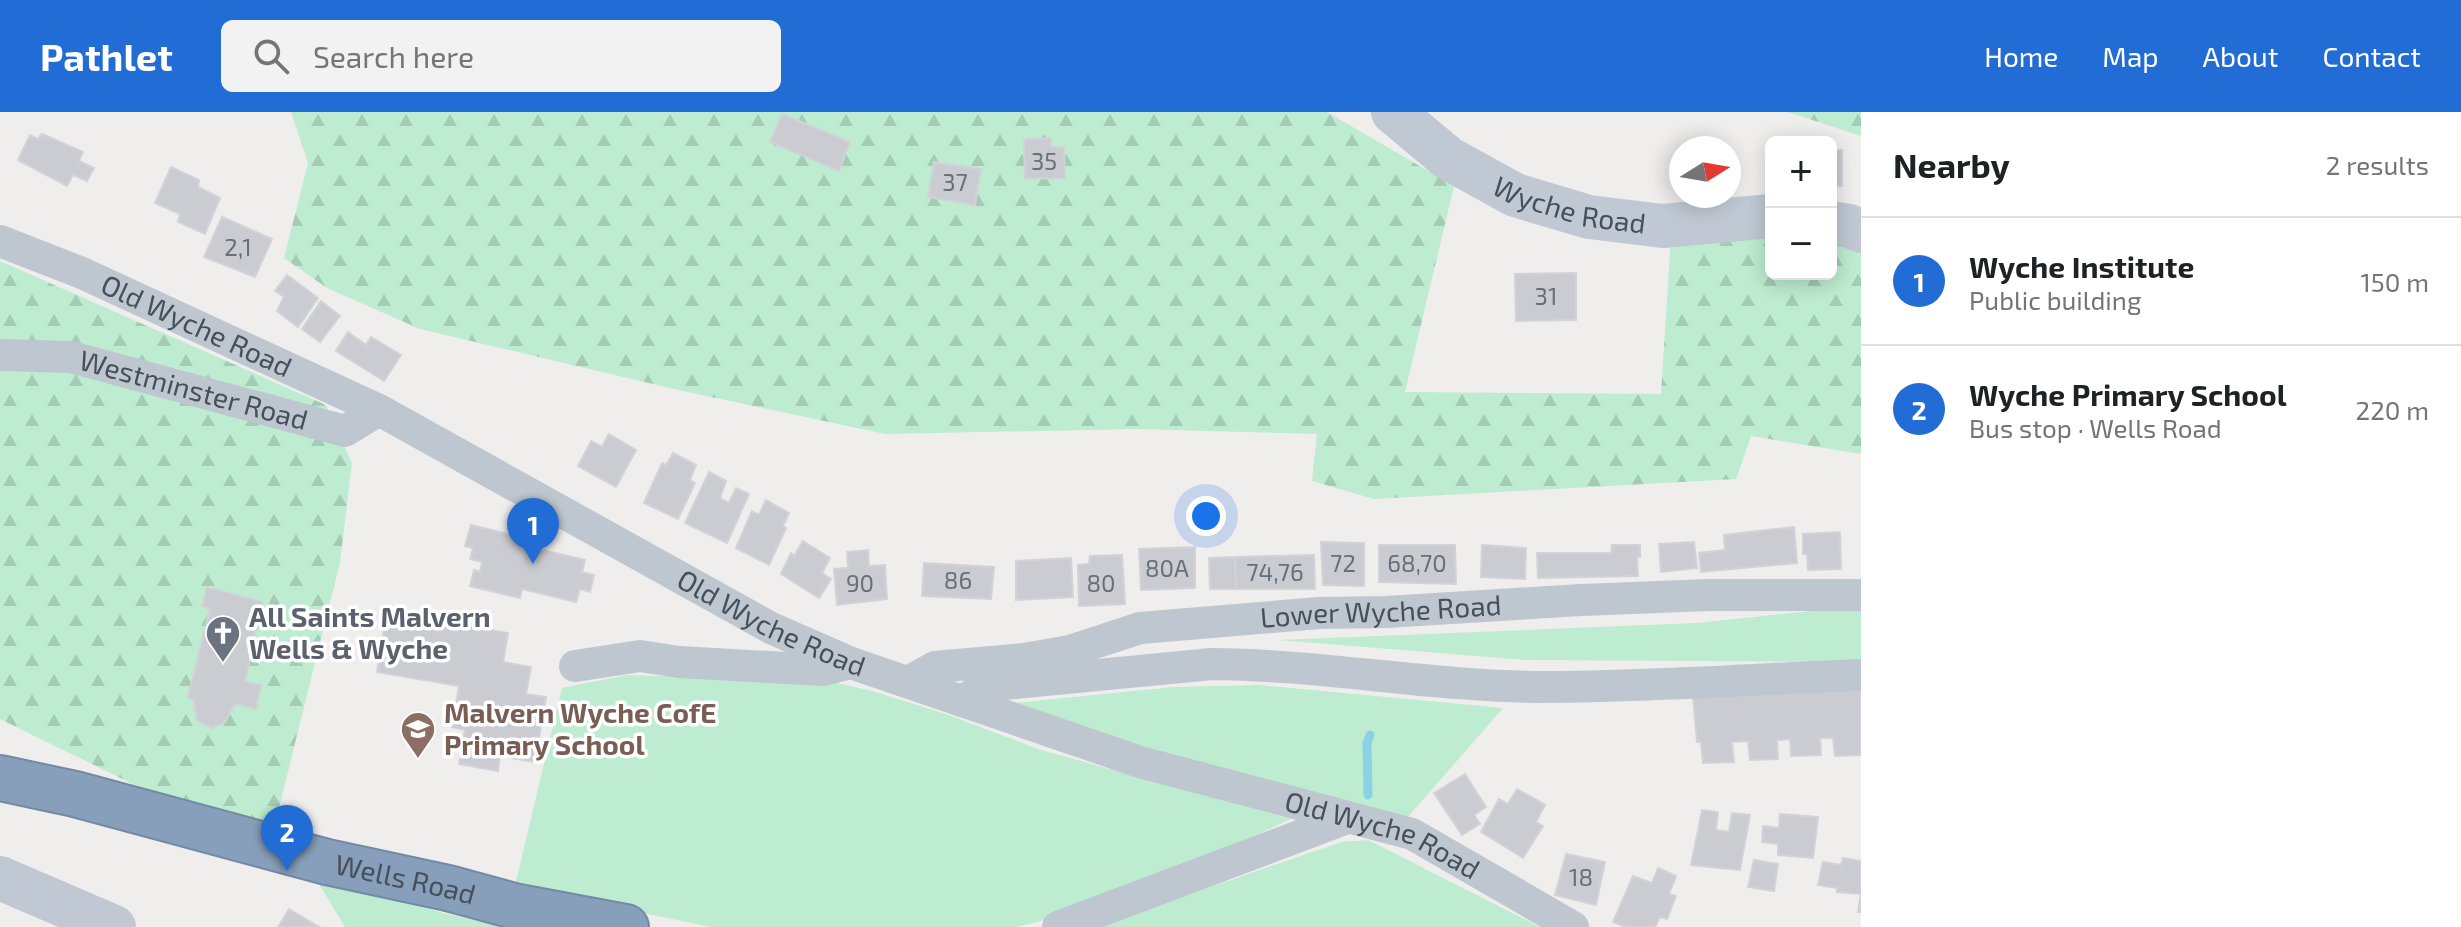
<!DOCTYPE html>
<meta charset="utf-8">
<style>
body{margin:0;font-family:"Exo 2",sans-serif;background:#f2f2f2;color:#202124}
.controls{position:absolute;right:24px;top:24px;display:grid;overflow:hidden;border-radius:12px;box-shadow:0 4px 20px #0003}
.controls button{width:72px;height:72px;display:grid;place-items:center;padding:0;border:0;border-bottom:2px solid #e0e0e0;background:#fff;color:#202124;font:40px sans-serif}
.compass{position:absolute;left:1669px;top:24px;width:72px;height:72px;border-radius:50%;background:#fff;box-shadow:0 4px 20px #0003;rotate:79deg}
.you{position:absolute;left:1206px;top:404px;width:28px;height:28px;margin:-20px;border:6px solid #fff;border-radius:50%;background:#1a73e8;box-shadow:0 0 0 12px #1a73e833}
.badge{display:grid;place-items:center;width:52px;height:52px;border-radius:50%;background:#226cd5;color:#fff;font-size:26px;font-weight:700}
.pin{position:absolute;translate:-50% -66px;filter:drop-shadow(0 2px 4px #0008)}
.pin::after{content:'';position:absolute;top:42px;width:28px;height:24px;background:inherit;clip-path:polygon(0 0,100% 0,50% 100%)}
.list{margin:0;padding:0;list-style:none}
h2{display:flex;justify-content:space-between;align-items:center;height:104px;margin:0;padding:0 32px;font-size:34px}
h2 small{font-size:26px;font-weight:400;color:#757577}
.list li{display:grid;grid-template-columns:52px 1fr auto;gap:24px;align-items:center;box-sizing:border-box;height:128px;padding:0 32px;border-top:2px solid #e0e0e0}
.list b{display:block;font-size:30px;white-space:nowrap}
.list p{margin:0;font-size:26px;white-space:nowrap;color:#757577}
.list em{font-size:26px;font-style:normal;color:#757577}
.icon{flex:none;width:44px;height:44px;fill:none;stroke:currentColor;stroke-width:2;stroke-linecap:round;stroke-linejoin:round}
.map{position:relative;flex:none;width:1861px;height:815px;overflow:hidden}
header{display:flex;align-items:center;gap:48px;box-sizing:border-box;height:112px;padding:0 40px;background:#226cd5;color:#fff}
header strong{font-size:38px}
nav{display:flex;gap:44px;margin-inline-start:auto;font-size:28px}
.search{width:560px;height:72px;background:#f2f2f2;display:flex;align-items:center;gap:20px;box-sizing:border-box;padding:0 28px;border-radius:12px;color:#757577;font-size:30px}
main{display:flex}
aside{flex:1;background:#fff}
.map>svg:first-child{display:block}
</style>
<header>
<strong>Pathlet</strong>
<div class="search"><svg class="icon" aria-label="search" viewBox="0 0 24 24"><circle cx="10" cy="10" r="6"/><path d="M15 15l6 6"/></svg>Search here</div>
<nav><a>Home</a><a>Map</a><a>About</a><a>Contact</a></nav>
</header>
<main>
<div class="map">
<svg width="1861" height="815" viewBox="0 0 1861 815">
<defs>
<pattern id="forest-firs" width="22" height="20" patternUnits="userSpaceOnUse" patternTransform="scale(2)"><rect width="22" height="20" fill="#bdecd0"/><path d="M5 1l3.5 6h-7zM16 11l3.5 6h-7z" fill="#a4ccb5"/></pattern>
</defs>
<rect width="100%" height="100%" fill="#f0eded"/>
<path fill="#bdecd0" d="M1861,494V550L1525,548L1278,528L1696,511Z
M627,563L828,569L872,579L946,602L1041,638L1291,707C1202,747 1112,794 1016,815H710L515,774L562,576Z
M1260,573L1503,596L1407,706L1268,676L1014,591L1174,575Z
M1368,728L1540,815H1095L1341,730Z
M313,762L443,801L502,815H345Z"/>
<path fill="url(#forest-firs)" d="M291,0H1327L1454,74L1405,280L1661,282L1671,125L1771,112V162H1831V127L1861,141V342L1751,324L1736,367L1374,387L1312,369L1317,322L1138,317L885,322L674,277L420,217L327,176L284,146L308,51Z
M1788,0H1861V24Z
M0,149L326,293L352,351L340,450L273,720L163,687L0,607Z"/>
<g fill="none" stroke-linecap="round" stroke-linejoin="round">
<path stroke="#8cd2e7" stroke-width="9" d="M1368,683L1367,631L1370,623"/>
</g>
<path fill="#caccd2" stroke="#d1d3d9" stroke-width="2" d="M782,2L850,30L839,59L770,30Z
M42,22L83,40L79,49L94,56L87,69L73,63L67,74L18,48L30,23L38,27Z
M1051,26V35H1064L1065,66L1025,67L1024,27Z
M1831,38H1842V74H1831Z
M934,50L981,57L975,93L928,85Z
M171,55L199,68L198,75L220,86L205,122L178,110L180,102L155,91Z
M222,105L272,127L255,165L204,145Z
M1576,161V208L1516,209L1515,162Z
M287,163L318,186L298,215L277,199L284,185L275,179Z
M321,189L340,204L320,230L302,217Z
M348,220L366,233L371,225L401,243L384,269L336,239Z
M609,322L636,338L616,375L578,354L591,329L602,335Z
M673,341L696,353L690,368L695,371L678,407L644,391L662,351L666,353Z
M709,360L726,369L720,386L729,391L736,376L749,382L727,431L685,411Z
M766,388L789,401L783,414L786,416L769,453L736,436L752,399L759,403Z
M471,413L520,425L518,432L585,448L582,460L594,463L590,480L580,477L576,490L522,477L520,486L470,474L474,458L480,460L482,450L470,447L473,436L465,434Z
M1794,415L1797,451L1701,460L1699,441L1725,438L1724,423Z
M1840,420L1841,457L1808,458L1807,442H1803V422Z
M803,429L830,446L822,461L831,467L819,486L781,462L791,441L794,444Z
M1321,430L1364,431V474L1323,473Z
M1694,430L1697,456L1661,460L1659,432Z
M1379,433H1455L1456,472L1379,470Z
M1482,433L1526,436L1525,467L1481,465Z
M1612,433H1640V445H1637L1638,464L1538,466L1537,441H1611Z
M1195,435V476L1141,478L1139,437Z
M868,438L869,454L885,453L887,487L837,493L834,457L848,456L847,440Z
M1122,443L1125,492L1079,494L1078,453L1089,452L1090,444Z
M1314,443L1315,477H1236L1235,445Z
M1235,445L1236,477H1210L1209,446Z
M1071,446L1073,485L1016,488V449Z
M924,451L994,455L991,487L922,484Z
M207,475L262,490L245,570L261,573L256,597L235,592L225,610L213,616L197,609L194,589L188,585L210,497L202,494Z
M387,500L508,521L503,550L531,555L526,582L546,585L535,650L500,644L498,659L459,652L465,618L452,615L459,574L377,560Z
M1861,578V643L1835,644L1833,626H1820L1821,643L1791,644L1790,627L1777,628L1778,647L1750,648L1748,629L1732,630L1734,650L1703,651L1701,630H1697L1693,584Z
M1465,662L1486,695L1474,703L1480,712L1462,723L1434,681Z
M1517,677L1545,693L1536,710L1543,714L1523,746L1481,720L1499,687L1508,692Z
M1702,698L1718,700L1716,718L1729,720L1732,701L1750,703L1740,758L1691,753Z
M1780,702L1818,705L1813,746L1778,743V732L1762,730L1763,714L1779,716Z
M1566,742L1605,750L1596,793L1555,783Z
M1843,746L1861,749V800H1858L1861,782L1837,780V776L1818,773L1823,750L1841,753Z
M1754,748L1778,752L1774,779L1748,775Z
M1658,756L1676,764L1669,782L1676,784L1667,807L1660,805L1655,815H1626L1613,810L1633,764L1652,771Z
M289,797L319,815H278Z"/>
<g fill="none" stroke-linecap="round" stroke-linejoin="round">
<g stroke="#728aa6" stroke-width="48">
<g id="highway">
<path id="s5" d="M0,666L75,682L327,750L448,776L514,794L626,815"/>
</g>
</g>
<g stroke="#bec7cf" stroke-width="32">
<path id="s1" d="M0,129L82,161L379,298L771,516L851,551L1140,650L1412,722L1573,815"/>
<path id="s2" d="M0,243L71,245L345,319L379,298"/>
<path d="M575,554L640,544L679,550L823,558L851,551"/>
<path id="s3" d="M908,570L935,555L1024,547L1070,539L1140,516L1319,501L1386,500L1581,488L1709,483H1861"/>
<path d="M964,589L983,574L1212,552C1322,553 1430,574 1539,575C1646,575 1754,567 1861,563"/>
<path d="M1058,815L1347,706"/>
</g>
<g stroke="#bfc8d3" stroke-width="44">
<path id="s4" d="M1393,0L1448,46L1515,83L1589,105L1663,114L1771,104"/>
<path d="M1831,111L1849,114L1861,119"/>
<path d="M0,766L114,815"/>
</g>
<use href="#highway" stroke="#879fba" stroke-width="44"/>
</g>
<defs>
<g id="church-pin" transform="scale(1.8)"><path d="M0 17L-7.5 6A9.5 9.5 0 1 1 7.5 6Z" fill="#6b7280" stroke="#fff"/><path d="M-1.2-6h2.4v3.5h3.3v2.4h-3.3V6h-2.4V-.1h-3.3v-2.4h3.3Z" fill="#fff"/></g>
<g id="school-pin" transform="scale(1.8)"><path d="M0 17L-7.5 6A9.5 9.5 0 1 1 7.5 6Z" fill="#8d6e63" stroke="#fff"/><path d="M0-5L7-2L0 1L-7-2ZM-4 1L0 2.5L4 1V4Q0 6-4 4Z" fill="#fff"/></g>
</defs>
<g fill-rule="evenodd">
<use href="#church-pin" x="223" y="521"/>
<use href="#school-pin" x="418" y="617"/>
</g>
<g text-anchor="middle" stroke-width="7" stroke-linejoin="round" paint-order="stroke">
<g font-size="24" fill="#676f78">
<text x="1044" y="58">35</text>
<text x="955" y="79">37</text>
<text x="238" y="144">2,1</text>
<text x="1546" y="193">31</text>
<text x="1343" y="460">72</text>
<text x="1417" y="460">68,70</text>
<text x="1167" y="465">80A</text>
<text x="1275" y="469">74,76</text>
<text x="958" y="477">86</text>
<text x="860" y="480">90</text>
<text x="1101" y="480">80</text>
<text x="1581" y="774">18</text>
</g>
<g font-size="28" fill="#46505a" stroke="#fff">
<text dy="10" stroke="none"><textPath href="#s4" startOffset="204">Wyche Road</textPath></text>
<text dy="10" stroke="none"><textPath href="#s1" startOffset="214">Old Wyche Road</textPath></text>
<text dy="10" stroke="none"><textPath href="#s2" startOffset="198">Westminster Road</textPath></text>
<text dy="10" stroke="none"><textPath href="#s3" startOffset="482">Lower Wyche Road</textPath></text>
<text dy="10" stroke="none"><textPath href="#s1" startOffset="862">Old Wyche Road</textPath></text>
<text dy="10" stroke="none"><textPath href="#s1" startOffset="1510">Old Wyche Road</textPath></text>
<text dy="10" stroke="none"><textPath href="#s5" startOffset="418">Wells Road</textPath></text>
</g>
<g font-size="28" font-weight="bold" fill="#5b616d" stroke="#fff" text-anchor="start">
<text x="249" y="515">All Saints Malvern<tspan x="249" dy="32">Wells &amp; Wyche</tspan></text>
</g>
<g font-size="28" font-weight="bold" fill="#785e54" stroke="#fff" text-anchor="start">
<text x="444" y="611">Malvern Wyche CofE<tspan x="444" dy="32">Primary School</tspan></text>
</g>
</g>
</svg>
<div class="controls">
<button>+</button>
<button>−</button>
</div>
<svg class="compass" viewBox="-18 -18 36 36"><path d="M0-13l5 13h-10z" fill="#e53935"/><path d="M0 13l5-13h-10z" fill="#757577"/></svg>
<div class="you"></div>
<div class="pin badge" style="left:533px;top:452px">1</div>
<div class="pin badge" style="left:287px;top:759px">2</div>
</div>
<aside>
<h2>Nearby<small>2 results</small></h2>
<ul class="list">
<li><span class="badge">1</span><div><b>Wyche Institute</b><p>Public building</p></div><em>150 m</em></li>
<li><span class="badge">2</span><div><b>Wyche Primary School</b><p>Bus stop · Wells Road</p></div><em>220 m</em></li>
</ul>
</aside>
</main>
